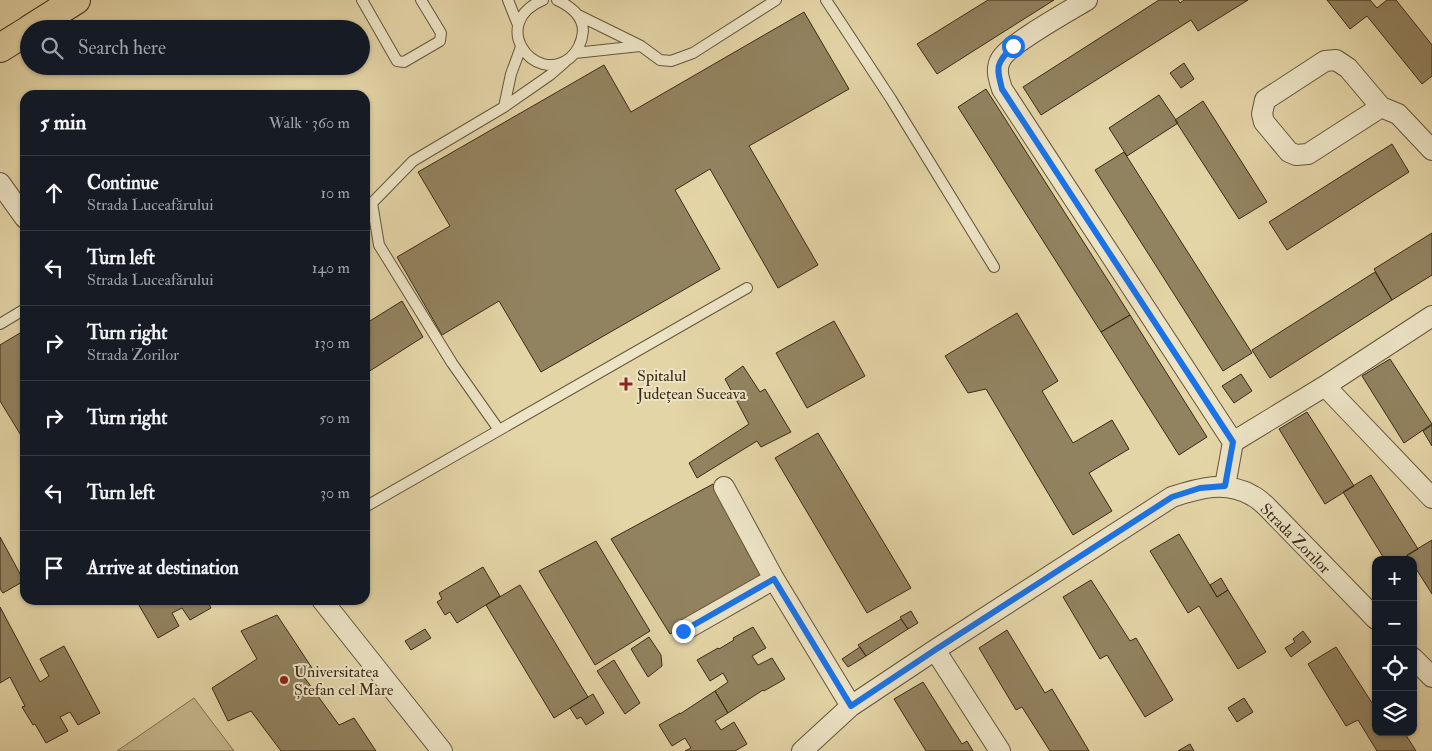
<!DOCTYPE html>
<meta charset="utf-8">
<style>
body{margin:0;font-family:"IM FELL Double Pica",serif;background:#242831;color:#f1f3f6}
.controls{position:absolute;right:15px;bottom:15px;display:grid;overflow:hidden;border-radius:10px;box-shadow:0 1px 4px #0004}
.controls button{width:45px;height:45px;display:grid;place-items:center;padding:0;border:0;border-bottom:1px solid #363941;background:#171b24;color:#f1f3f6;font:25px sans-serif}
.stop{position:absolute;width:15px;height:15px;margin:-11px;border:4px solid #1a73e8;border-radius:50%;background:#fff}
.stop.end{background:#1a73e8;border-color:#fff;box-shadow:0 1px 5px #0008}
.list{margin:0;padding:0;list-style:none}
h2{display:flex;justify-content:space-between;align-items:center;height:65px;margin:0;padding:0 20px;font-size:21px}
h2 small{font-size:16px;font-weight:400;color:#9ea1a6}
.list li{display:grid;grid-template-columns:32px 1fr auto;gap:15px;align-items:center;box-sizing:border-box;height:75px;padding:0 20px;border-top:1px solid #363941}
.list b{display:block;font-size:19px;white-space:nowrap}
.list p{margin:0;font-size:16px;white-space:nowrap;color:#9ea1a6}
.list em{font-size:16px;font-style:normal;color:#9ea1a6}
.icon{flex:none;width:28px;height:28px;fill:none;stroke:currentColor;stroke-width:2;stroke-linecap:round;stroke-linejoin:round}
.map{position:relative;flex:none;width:1432px;height:751px;overflow:hidden}
.search{position:absolute;background:#171b24;box-shadow:0 1px 4px #0004;left:20px;top:20px;width:350px;height:55px;display:flex;align-items:center;gap:12px;box-sizing:border-box;padding:0 18px;border-radius:28px;color:#9ea1a6;font-size:19px}
.panel{position:absolute;background:#171b24;box-shadow:0 1px 4px #0004;left:20px;top:90px;width:350px;height:515px;border-radius:15px}
.map>svg:first-child{display:block}
</style>
<div class="map">
<svg width="1432" height="751" viewBox="0 0 1432 751">
<rect width="100%" height="100%" fill="#e4d5a7"/>
<filter id="stains"><feTurbulence type="fractalNoise" baseFrequency=".004" numOctaves="4"/><feColorMatrix values="0 0 0 0 .2 0 0 0 0 .09 0 0 0 0 .02 0 0 0 .5 -.17"/></filter>
<radialGradient id="worn" r=".72"><stop offset=".6" stop-color="#630" stop-opacity="0"/><stop offset="1" stop-color="#630" stop-opacity=".3"/></radialGradient>
<path fill="#c7b88e" stroke="#807251" d="M194,698L234,751H117Z"/>
<path fill="#928360" stroke="#3a2b14" d="M988,0H1054L937,74L917,44Z
M1159,0H1178L1180,3L1184,0H1248L1198,31L1191,20L1041,115L1023,87Z
M1327,0H1370L1377,8L1387,0H1396L1432,45V76L1422,84L1367,16L1350,29Z
M804,12L849,89L749,146L818,265L778,288L710,169L675,190L720,269L541,372L499,301L442,335L397,257L450,226L418,172L604,65L631,112Z
M1184,63L1194,79L1181,88L1170,73Z
M986,89L1130,315L1101,332L958,107Z
M1159,95L1178,123L1127,156L1109,128Z
M1203,101L1267,202L1239,219L1175,120Z
M1392,144L1409,172L1287,250L1269,222Z
M1124,152L1252,353L1223,371L1095,170Z
M1432,233V275L1392,300L1374,269Z
M1375,272L1392,300L1270,378L1252,350Z
M402,301L423,337L365,374V324Z
M1017,313L1058,381L1042,391L1073,443L1112,420L1129,449L1089,473L1112,511L1073,535L986,389L968,393L945,356Z
M1130,315L1207,437L1179,455L1101,332Z
M834,321L865,376L807,408L776,353Z
M25,330V442L0,401V345Z
M1390,359L1432,424L1404,443L1362,376Z
M743,366L760,392L765,389L791,432L761,447L757,441L697,478L689,463L749,424L725,379Z
M1241,374L1252,391L1234,403L1222,386Z
M1307,412L1354,486L1325,504L1279,429Z
M1432,425V446L1423,431Z
M818,433L911,588L867,613L775,458Z
M1371,475L1418,549L1400,560H1385L1343,492Z
M713,484L767,576L670,634L611,539Z
M1179,534L1217,597L1228,590L1266,652L1238,669L1199,606L1188,613L1150,551Z
M0,537L24,581L3,593L0,589Z
M1432,540V594L1413,564V560H1410L1407,555Z
M596,541L650,631L595,665L539,571Z
M483,567L500,596L457,623L450,612L445,615L437,602L442,599L439,593Z
M1221,578L1228,590L1217,597L1210,585Z
M1091,580L1130,641L1136,638L1173,700L1145,717L1107,655L1100,659L1063,597Z
M520,585L588,697L554,718L486,605Z
M136,600H207L211,608L190,620L182,608L172,613L179,626L158,638Z
M0,607L40,682L49,676L40,659L64,646L100,713L78,725L70,712L60,717L68,731L46,743L35,724L33,725L22,707L25,706L10,677L0,683Z
M911,611L918,623L908,629L900,617Z
M277,615L312,668L304,677L339,725L354,718L376,751H281L251,711L228,721L212,688L257,659L241,631Z
M901,619L908,629L866,656L858,645Z
M753,627L766,648L752,656L758,665L772,658L785,679L764,691L763,690L728,713L715,691L728,682L723,673L710,681L697,660L718,648L719,649L734,640L733,638Z
M425,629L431,638L411,650L405,641Z
M1007,630L1045,693L1052,689L1089,751H1050L1022,707L1016,710L979,648Z
M1303,631L1311,642L1291,657L1285,648L1295,642L1293,639Z
M649,637L661,655L662,666L648,677L631,649Z
M860,647L866,656L848,667L842,659Z
M1336,647L1376,709V732H1404L1416,751H1377L1358,720L1346,726L1308,664Z
M614,660L640,703L625,714L597,671Z
M923,682L962,744L967,741L973,751H926L894,699Z
M715,691L728,713L715,721L721,730L734,722L747,744L735,751H685L691,748L685,738L672,746L659,725L680,713V714Z
M593,694L604,713L586,725L581,717L577,719L570,708Z
M1244,698L1253,712L1237,722L1228,708Z
M1190,744L1194,751H1178Z"/>
<g fill="none" stroke-linecap="round" stroke-linejoin="round">
<g stroke="#645639" stroke-width="12">
<path id="service" d="M362,0L397,61L404,62L440,41L441,33L421,0
M508,0L518,25
M543,0C488,23 534,86 570,58C578,51 582,42 583,31C583,15 570,6 557,0
M826,0L891,99L994,267
M578,15L641,46L660,60L671,61L693,53L776,0
M575,53L640,46
M504,107L511,74L521,47
M0,324L25,309
M499,430L452,363L379,245L372,203L413,161L504,107L550,75L565,62
M365,507L747,288"/>
</g>
<g stroke="#645639" stroke-width="22">
<path id="minor" d="M1087,0C1069,11 1009,44 1001,59C995,69 999,79 1002,89L1233,442L1225,486
M1381,107L1308,154L1296,155L1289,152L1264,122L1262,114L1265,100L1325,61L1336,60L1348,68L1381,107L1398,114L1432,150
M0,183L25,218
M1325,386L1432,498
M1233,442L1325,386L1432,316
M724,487L774,579L851,706
M322,600L442,751
M683,631L774,579
M935,650L1000,751
M1413,658L1432,677
M802,751L851,706L935,650L1172,497C1199,488 1226,480 1253,496C1259,499 1264,504 1268,508L1376,619"/>
</g>
<g stroke="#3a2b14" stroke-width="30">
<path id="primary" d="M30,29L76,0
M0,48L29,30"/>
</g>
<use href="#service" stroke="#ede4c6" stroke-width="10"/>
<use href="#minor" stroke="#ede4c6" stroke-width="20"/>
<use href="#primary" stroke="#e4d5a7" stroke-width="28"/>
</g>
<g fill="none" stroke-linecap="round" stroke-linejoin="round">
<path stroke="#1a73e8" stroke-width="6" d="M683,631L774,579L851,706L935,650L1172,497L1200,488L1225,486L1233,442L1002,89C996,66 996,64 1013,46"/>
</g>
<g fill="#8f2418" stroke="#ede4c6" stroke-width="2">
<path d="M623.5 376.5h5v5h5v5h-5v5h-5v-5h-5v-5h5z"/>
<circle cx="284" cy="680" r="5"/>
</g>
<g text-anchor="middle" stroke-width="4" stroke-linejoin="round" paint-order="stroke">
<g font-size="16" fill="#3a2b14" stroke="#ede4c6" text-anchor="start">
<text x="637" y="381">Spitalul<tspan x="637" dy="18">Județean Suceava</tspan></text>
<text x="294" y="677">Universitatea<tspan x="294" dy="18">Ștefan cel Mare</tspan></text>
</g>
<g font-size="16" fill="#3a2b14" stroke="#ede4c6">
<text transform="translate(1296 538) rotate(45)" y="6">Strada Zorilor</text>
</g>
</g>
<rect width="100%" height="100%" filter="url(#stains)"/>
<rect width="100%" height="100%" fill="url(#worn)"/>
</svg>
<div class="controls">
<button>+</button>
<button>−</button>
<button><svg class="icon" aria-label="locate" viewBox="0 0 24 24"><circle cx="12" cy="12" r="6"/><path d="M12 2v4M12 18v4M2 12h4M18 12h4"/></svg></button>
<button><svg class="icon" aria-label="layers" viewBox="0 0 24 24"><path d="M12 4l9 5-9 5-9-5zM3 14l9 5 9-5"/></svg></button>
</div>
<div class="stop" style="left:1013px;top:46px"></div>
<div class="stop end" style="left:683px;top:631px"></div>
<div class="search"><svg class="icon" aria-label="search" viewBox="0 0 24 24"><circle cx="10" cy="10" r="6"/><path d="M15 15l6 6"/></svg>Search here</div>
<section class="panel">
<h2>5 min<small>Walk · 360 m</small></h2>
<ul class="list">
<li><svg class="icon" aria-label="ahead" viewBox="0 0 24 24"><path d="M12 20V5M6 11l6-6 6 6"/></svg><div><b>Continue</b><p>Strada Luceafărului</p></div><em>10 m</em></li>
<li><svg class="icon" aria-label="left" viewBox="0 0 24 24"><path d="M17 20v-9H6M10 6l-5 5 5 5"/></svg><div><b>Turn left</b><p>Strada Luceafărului</p></div><em>140 m</em></li>
<li><svg class="icon" aria-label="right" viewBox="0 0 24 24"><path d="M7 20v-9h11M14 6l5 5-5 5"/></svg><div><b>Turn right</b><p>Strada Zorilor</p></div><em>130 m</em></li>
<li><svg class="icon" aria-label="right" viewBox="0 0 24 24"><path d="M7 20v-9h11M14 6l5 5-5 5"/></svg><div><b>Turn right</b></div><em>50 m</em></li>
<li><svg class="icon" aria-label="left" viewBox="0 0 24 24"><path d="M17 20v-9H6M10 6l-5 5 5 5"/></svg><div><b>Turn left</b></div><em>30 m</em></li>
<li><svg class="icon" aria-label="arrive" viewBox="0 0 24 24"><path d="M6 21V4h12l-3 4 3 4H6"/></svg><div><b>Arrive at destination</b></div></li>
</ul>
</section>
</div>
